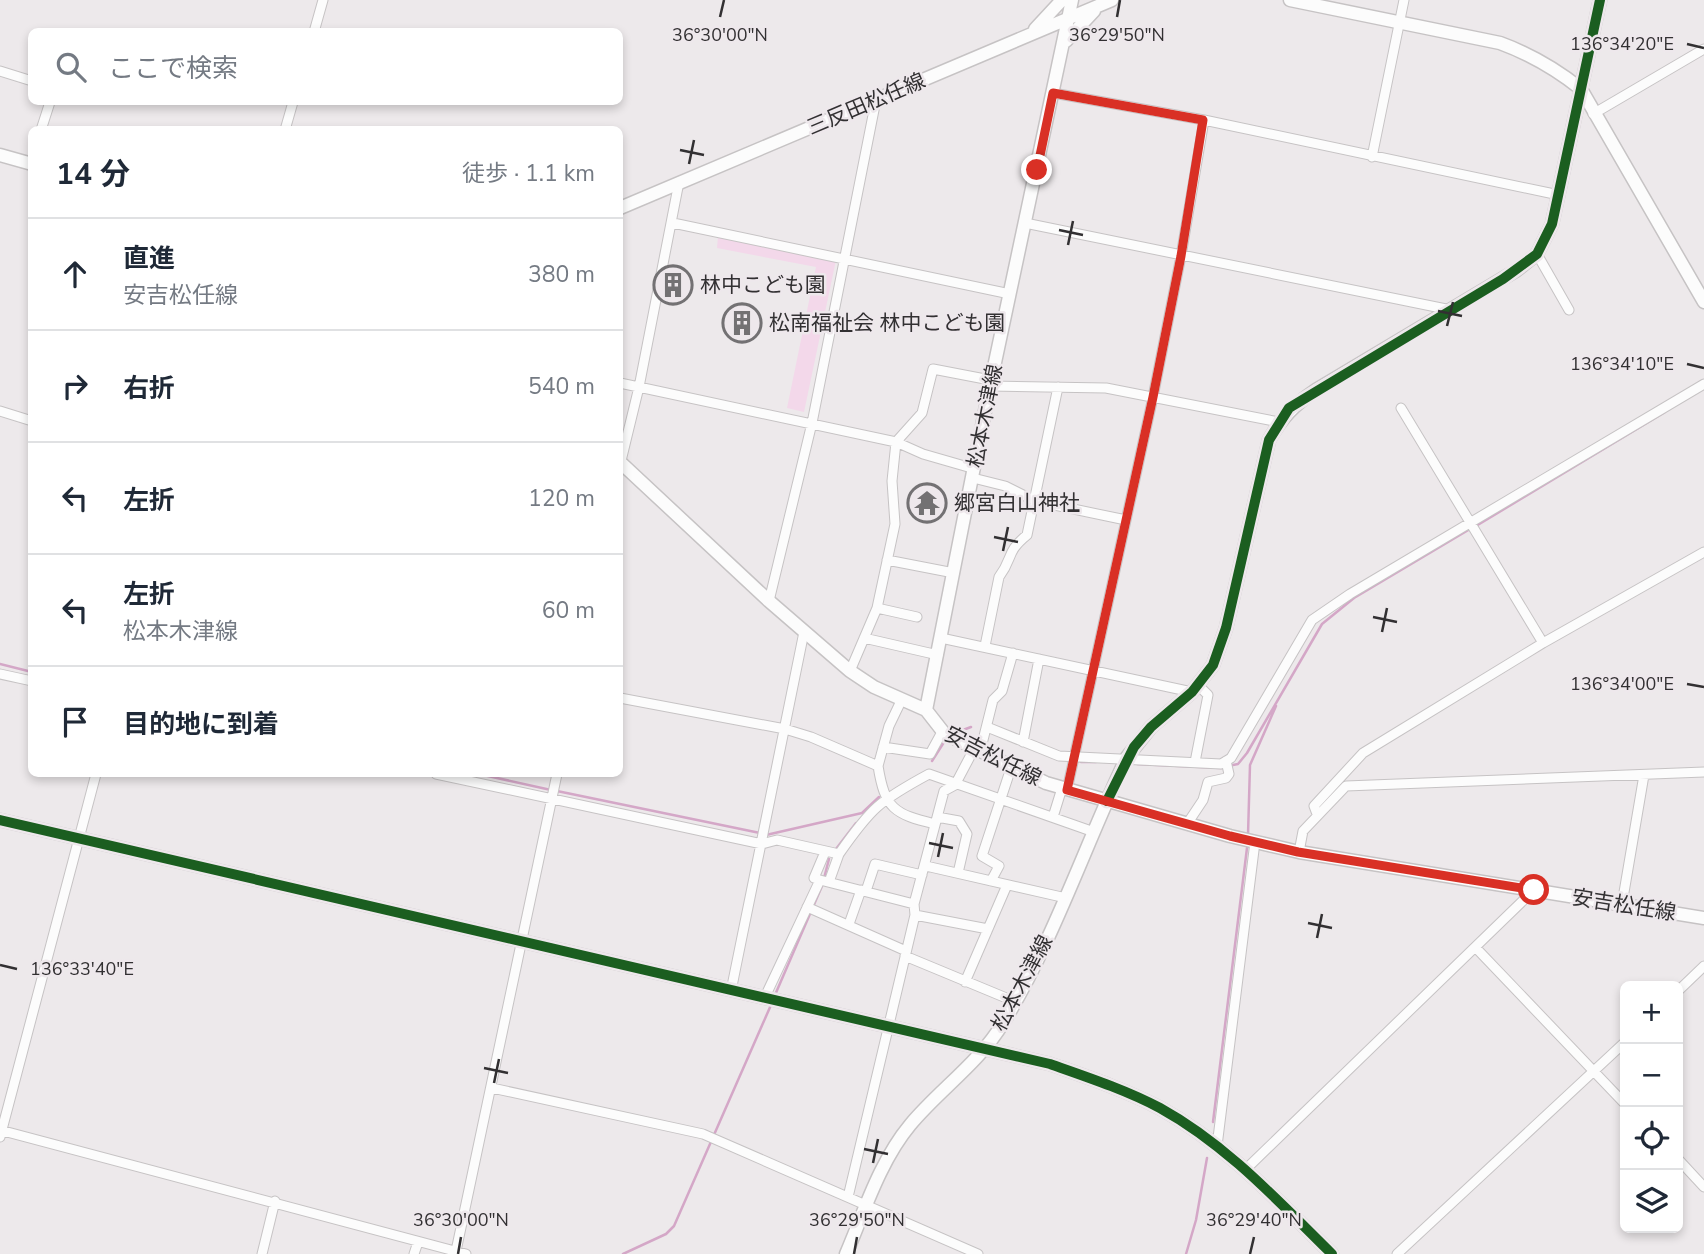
<!DOCTYPE html>
<html lang="ja">
<meta charset="utf-8">
<style>
body{margin:0;font-family:"Nunito Sans","Noto Sans JP",sans-serif;background:#f6f6f7;color:#1f2937}
.controls{position:absolute;right:21px;bottom:21px;display:grid;overflow:hidden;border-radius:10px;box-shadow:0 4px 10px #0003}
.controls button{width:63px;height:63px;display:grid;place-items:center;padding:0;border:0;border-bottom:2px solid #e0e1e3;background:#fff;color:#1f2937;font:35px sans-serif}
.stop{position:absolute;width:21px;height:21px;margin:-16px;border:5px solid #d93025;border-radius:50%;background:#fff}
.stop.end{background:#d93025;border-color:#fff;box-shadow:0 2px 7px #0008}
.list{margin:0;padding:0;list-style:none}
h2{display:flex;justify-content:space-between;align-items:center;height:91px;margin:0;padding:0 28px;font-size:30px}
h2 small{font-size:23px;font-weight:400;color:#747a83}
.list li{display:grid;grid-template-columns:46px 1fr auto;gap:21px;align-items:center;box-sizing:border-box;height:112px;padding:0 28px;border-top:2px solid #e0e1e3}
.list b{display:block;font-size:26px;white-space:nowrap}
.list p{margin:0;font-size:23px;white-space:nowrap;color:#747a83}
.list em{font-size:23px;font-style:normal;color:#747a83}
.icon{flex:none;width:38px;height:38px;fill:none;stroke:currentColor;stroke-width:2;stroke-linecap:round;stroke-linejoin:round}
.map{position:relative;flex:none;width:1704px;height:1254px;overflow:hidden}
.search{position:absolute;background:#fff;box-shadow:0 4px 10px #0003;left:28px;top:28px;width:595px;height:77px;display:flex;align-items:center;gap:18px;box-sizing:border-box;padding:0 24px;border-radius:10px;color:#747a83;font-size:26px}
.panel{position:absolute;background:#fff;box-shadow:0 4px 10px #0003;left:28px;top:126px;width:595px;height:651px;border-radius:10px}
.map>svg:first-child{display:block}
</style>
<div class="map">
<svg width="1704" height="1254" viewBox="0 0 1704 1254">
<rect width="100%" height="100%" fill="#ede9eb"/>
<path fill="#f3d8ea" d="M718,236L836,260L804,412L787,408L816,267L717,248Z"/>
<g fill="none" stroke-linecap="round" stroke-linejoin="round">
<path stroke="#d4a7c7" stroke-width="2.5" d="M1476,526L1665,412
M0,664L32,672
M955,733L971,727
M932,761L946,739
M1081,762H1096
M1137,764L1221,768
M1228,766L1238,764L1247,753L1322,624L1354,598L1470,529
M479,774L551,790
M557,791L760,833
M766,835L862,813L879,797
M1248,835L1250,765L1276,706
M836,849L856,823
M775,995L822,886L829,859
M1213,1122L1247,848
M623,1254L666,1234L674,1226L771,1005
M1186,1254L1196,1220L1207,1158"/>
<g stroke="#c6c3c4" stroke-width="11">
<path id="street" d="M314,32L323,0
M0,71L32,81
M1053,93L1204,120L1559,195
M1593,114L1704,49
M41,130L50,102
M285,130L293,102
M1372,157L1404,0
M673,223L1010,294
M1025,223L1451,310
M1537,254L1569,310
M620,383L896,442L923,454L975,469
M1401,408L1543,643
M0,411L32,421
M620,465L639,387L679,182
M973,478L1005,486L1035,501L1126,520
M887,560L954,573
M769,601L812,423L876,100
M877,608L917,617
M864,638L938,655
M941,638L1192,692
M985,646L999,577C1014,557 1005,553 1027,535L1058,387
M850,671L877,608L895,524L892,481L896,442L922,413L933,369L985,379L990,386L1106,388L1279,422
M0,674L32,681
M620,698L785,729L811,737L878,766L889,726L902,699
M987,727L1059,756L1221,764L1231,758L1312,620L1350,594L1704,384
M1023,742L1039,659
M883,747L930,754L942,732
M980,752L993,700L1002,691L1013,653
M1195,762L1208,695L1198,685
M878,766C885,809 894,814 935,824
M436,774L762,844L777,840L839,854C871,808 879,801 929,774L1094,832
M1067,790L1153,397L1181,256L1204,120
M1317,814L1314,806L1363,753L1543,643L1704,552
M937,817L959,821L967,834L958,873
M1053,817L1062,788
M1187,824L1203,800L1208,782L1226,778L1229,774L1226,761
M1299,852L1303,831L1346,786L1704,772
M926,866L1066,898
M820,880L914,904
M991,881L999,866L982,856L1011,768
M829,882L839,854
M866,891L875,864L922,875
M1622,904L1644,775
M807,907L906,951
M915,915L988,929
M849,924L861,890
M1476,948L1625,1104
M905,956L1016,1002
M965,982L1007,885
M731,991L804,632
M1678,991L1704,966
M764,999L820,880L814,878L825,852
M492,1088L703,1134L978,1254
M0,1130L466,1254
M0,1137L96,774
M1217,1146L1255,842
M1678,1159L1704,1187
M1246,1169L1534,890
M848,1197L915,915L914,904L944,791L955,785L974,749
M456,1251L557,774
M262,1254L275,1201
M414,1254L418,1242
M1397,1254L1625,1042"/>
</g>
<g stroke="#c6c3c4" stroke-width="15">
<path id="secondary" d="M1290,0L1500,43C1530,54 1556,69 1581,89L1704,302
M1035,29L1062,0
M1066,41L1094,11
M0,155L32,164
M620,208L1112,0
M620,462L769,601L850,671L874,687L926,710L944,733L1046,783L1230,836L1299,852L1704,918
M926,710L990,386L1072,0
M0,820L1050,1064C1087,1077 1126,1090 1160,1108C1227,1145 1278,1201 1332,1254
M846,1254C864,1212 880,1161 910,1125C939,1090 979,1063 1003,1023C1054,940 1085,845 1127,757L1151,727L1192,692L1213,665L1226,628L1269,440C1282,417 1294,405 1316,390L1517,270L1537,254L1552,224L1600,0"/>
</g>
<use href="#street" stroke="#fcfcfc" stroke-width="9"/>
<use href="#secondary" stroke="#fcfcfc" stroke-width="12"/>
<g stroke="#eee8ec" stroke-width="15">
<path id="cycleway" d="M1107,801L1134,747L1151,727L1192,692L1213,665L1226,628L1269,440L1289,408L1503,279L1537,254L1552,224L1600,0
M0,820L1050,1064C1087,1077 1126,1090 1160,1108C1227,1145 1278,1201 1332,1254"/>
</g>
<use href="#cycleway" stroke="#1b5e20" stroke-width="10"/>
</g>
<g fill="none" stroke-linecap="round" stroke-linejoin="round">
<path stroke="#d93025" stroke-width="9" d="M1037,170L1053,93L1203,120L1181,256L1153,397L1067,790L1230,836L1298,852L1534,890"/>
</g>
<path fill="none" stroke="#323032" stroke-width="2.5" d="M720,17L724,0M1117,17L1120,0M1687,44L1704,48M680,150L704,155M689,164L694,140M1059,230L1083,235M1068,245L1073,221M1438,311L1462,316M1447,326L1453,302M1687,364L1704,368M994,537L1018,542M1003,551L1008,527M1373,617L1397,622M1382,632L1387,608M1687,684L1704,687M929,843L953,848M938,857L943,833M1308,923L1332,928M1317,938L1322,914M0,965L17,969M484,1068L508,1073M494,1083L499,1059M864,1149L888,1154M873,1163L878,1139M458,1254L461,1237M854,1254L857,1237M1250,1254L1254,1237"/>
<defs>
<g id="building-ring" transform="scale(2.0125)"><circle r="9.5" fill="#eee8ec" stroke="#737173" stroke-width="1.5"/><path d="M-4-6H4V6H1V3H-1V6H-4ZM-2.5-4.3h1.7v1.8h-1.7ZM.8-4.3h1.7v1.8H.8ZM-2.5-1h1.7V.8h-1.7ZM.8-1h1.7V.8H.8Z" fill="#737173"/></g>
<g id="temple-ring" transform="scale(2.0125)"><circle r="9.5" fill="#eee8ec" stroke="#737173" stroke-width="1.5"/><path d="M0-6L5-2H3V0L6.5 2.5H4V6H1.5V3h-3V6H-4V2.5H-6.5L-3 0V-2H-5Z" fill="#737173"/></g>
</defs>
<g fill-rule="evenodd">
<use href="#building-ring" x="673" y="285"/>
<use href="#building-ring" x="742" y="323"/>
<use href="#temple-ring" x="927" y="503"/>
</g>
<g text-anchor="middle" stroke-width="5" stroke-linejoin="round" paint-order="stroke">
<g font-size="21" fill="#323032" stroke="#eee8ec">
<text transform="translate(866 104) rotate(-23)" y="7">三反田松任線</text>
<text transform="translate(985 416) rotate(-79)" y="7">松本木津線</text>
<text transform="translate(993 756) rotate(27)" y="7">安吉松任線</text>
<text transform="translate(1624 905) rotate(9)" y="7">安吉松任線</text>
<text transform="translate(1022 983) rotate(-62)" y="7">松本木津線</text>
</g>
<g font-size="21" fill="#323032" stroke="#eee8ec" text-anchor="start">
<text x="700" y="292">林中こども園</text>
<text x="769" y="330">松南福祉会 林中こども園</text>
<text x="954" y="510">郷宮白山神社</text>
</g>
</g>
<g font-size="18" text-anchor="middle" fill="#323032" stroke="#eee8ec" stroke-width="5" stroke-linejoin="round" paint-order="stroke">
<text x="720" y="41">36°30'00"N</text>
<text x="1117" y="41">36°29'50"N</text>
<text x="1622" y="50">136°34'20"E</text>
<text x="1622" y="370">136°34'10"E</text>
<text x="1622" y="690">136°34'00"E</text>
<text x="82" y="975">136°33'40"E</text>
<text x="461" y="1226">36°30'00"N</text>
<text x="857" y="1226">36°29'50"N</text>
<text x="1254" y="1226">36°29'40"N</text>
</g>
</svg>
<div class="controls">
<button>+</button>
<button>−</button>
<button><svg class="icon" aria-label="locate" viewBox="0 0 24 24"><circle cx="12" cy="12" r="6"/><path d="M12 2v4M12 18v4M2 12h4M18 12h4"/></svg></button>
<button><svg class="icon" aria-label="layers" viewBox="0 0 24 24"><path d="M12 4l9 5-9 5-9-5zM3 14l9 5 9-5"/></svg></button>
</div>
<div class="stop" style="left:1534px;top:890px"></div>
<div class="stop end" style="left:1037px;top:170px"></div>
<div class="search"><svg class="icon" aria-label="search" viewBox="0 0 24 24"><circle cx="10" cy="10" r="6"/><path d="M15 15l6 6"/></svg>ここで検索</div>
<section class="panel">
<h2>14 分<small>徒歩 · 1.1 km</small></h2>
<ul class="list">
<li><svg class="icon" aria-label="ahead" viewBox="0 0 24 24"><path d="M12 20V5M6 11l6-6 6 6"/></svg><div><b>直進</b><p>安吉松任線</p></div><em>380 m</em></li>
<li><svg class="icon" aria-label="right" viewBox="0 0 24 24"><path d="M7 20v-9h11M14 6l5 5-5 5"/></svg><div><b>右折</b></div><em>540 m</em></li>
<li><svg class="icon" aria-label="left" viewBox="0 0 24 24"><path d="M17 20v-9H6M10 6l-5 5 5 5"/></svg><div><b>左折</b></div><em>120 m</em></li>
<li><svg class="icon" aria-label="left" viewBox="0 0 24 24"><path d="M17 20v-9H6M10 6l-5 5 5 5"/></svg><div><b>左折</b><p>松本木津線</p></div><em>60 m</em></li>
<li><svg class="icon" aria-label="arrive" viewBox="0 0 24 24"><path d="M6 21V4h12l-3 4 3 4H6"/></svg><div><b>目的地に到着</b></div></li>
</ul>
</section>
</div>
